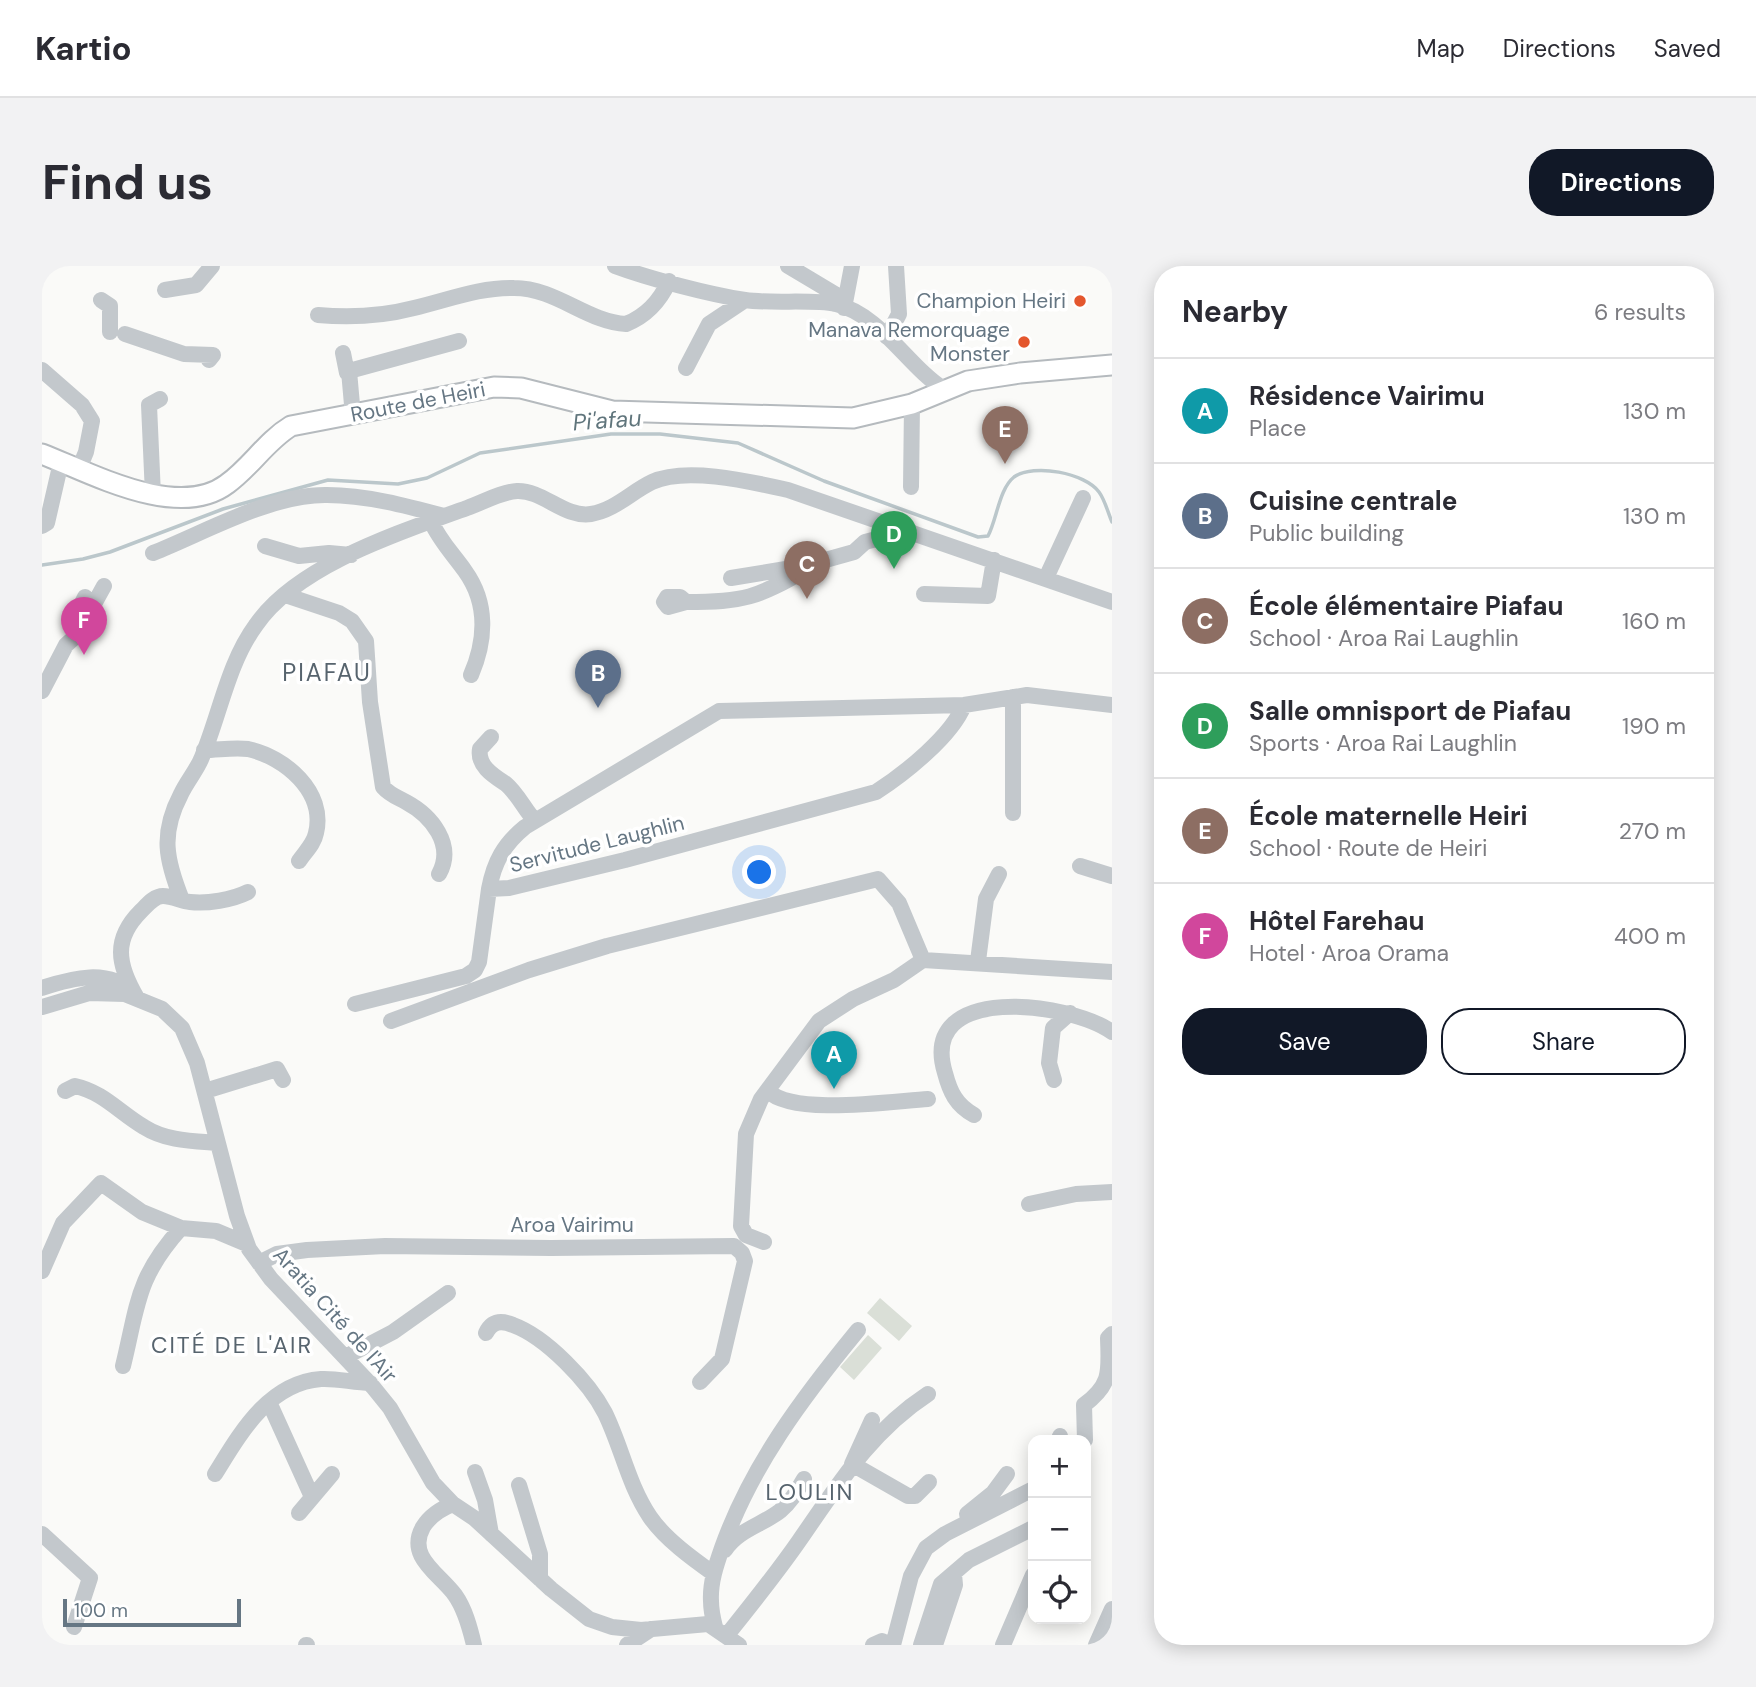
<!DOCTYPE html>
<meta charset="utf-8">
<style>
body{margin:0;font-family:"DM Sans",sans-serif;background:#f2f2f3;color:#2b2b33}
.controls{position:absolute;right:21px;bottom:21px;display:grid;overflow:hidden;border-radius:14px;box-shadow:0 4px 18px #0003}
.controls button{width:63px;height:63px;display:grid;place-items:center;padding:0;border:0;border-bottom:2px solid #e1e1e2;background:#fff;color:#2b2b33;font:35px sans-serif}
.scale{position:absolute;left:21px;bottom:18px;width:178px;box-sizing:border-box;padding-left:7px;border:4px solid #657683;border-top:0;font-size:19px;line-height:24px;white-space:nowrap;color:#657683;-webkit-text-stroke:5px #fff;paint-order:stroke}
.you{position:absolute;left:718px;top:607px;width:24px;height:24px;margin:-18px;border:5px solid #fff;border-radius:50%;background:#1a73e8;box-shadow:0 0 0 10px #1a73e833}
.badge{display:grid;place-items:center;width:46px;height:46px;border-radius:50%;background:#111827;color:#fff;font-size:23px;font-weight:700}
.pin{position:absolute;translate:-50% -58px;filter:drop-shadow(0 2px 4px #0008)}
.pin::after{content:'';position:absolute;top:37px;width:24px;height:21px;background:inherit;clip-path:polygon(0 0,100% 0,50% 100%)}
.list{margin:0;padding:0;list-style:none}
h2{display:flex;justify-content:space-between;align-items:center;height:91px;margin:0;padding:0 28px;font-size:30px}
h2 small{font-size:23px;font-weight:400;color:#7c7c81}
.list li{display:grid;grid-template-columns:46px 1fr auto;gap:21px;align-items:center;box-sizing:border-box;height:105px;padding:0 28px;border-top:2px solid #e1e1e2}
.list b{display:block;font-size:26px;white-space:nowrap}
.list p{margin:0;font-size:23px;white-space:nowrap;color:#7c7c81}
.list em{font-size:23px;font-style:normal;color:#7c7c81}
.actions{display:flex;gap:14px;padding:21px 28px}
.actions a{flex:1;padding:16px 0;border:2px solid #111827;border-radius:28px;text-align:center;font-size:24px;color:#111827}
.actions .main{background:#111827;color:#fff}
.icon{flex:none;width:38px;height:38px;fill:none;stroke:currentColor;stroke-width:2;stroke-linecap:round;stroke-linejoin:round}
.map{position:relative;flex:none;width:1070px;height:1379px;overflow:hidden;border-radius:28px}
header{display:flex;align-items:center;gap:42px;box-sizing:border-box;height:98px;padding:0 35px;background:#fff;border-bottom:2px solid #e1e1e2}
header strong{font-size:33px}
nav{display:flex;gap:38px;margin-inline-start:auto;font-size:24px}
.intro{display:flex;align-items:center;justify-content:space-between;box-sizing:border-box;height:168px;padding:0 42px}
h1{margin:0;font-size:49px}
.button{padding:18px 32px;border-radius:28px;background:#111827;color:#fff;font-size:24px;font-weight:700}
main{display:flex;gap:42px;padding:0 42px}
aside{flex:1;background:#fff;border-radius:28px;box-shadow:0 4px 18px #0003}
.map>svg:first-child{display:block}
</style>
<header>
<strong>Kartio</strong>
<nav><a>Map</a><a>Directions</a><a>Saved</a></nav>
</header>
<div class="intro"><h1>Find us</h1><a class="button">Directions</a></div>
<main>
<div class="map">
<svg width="1070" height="1379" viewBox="0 0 1070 1379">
<rect width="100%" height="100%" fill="#fafaf8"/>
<path fill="#dadfd7" d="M838,1032L870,1060L857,1075L825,1047Z
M826,1069L840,1082L812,1114L798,1101Z"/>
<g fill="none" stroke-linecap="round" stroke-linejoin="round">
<path stroke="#bbc7cb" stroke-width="3.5" d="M0,299L41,293L68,286L181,243L286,214L356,218L385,212L438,187L569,168H618L696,177L782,215L936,271L946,270C955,253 957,223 972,211C992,197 1043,207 1057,226C1063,234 1066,247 1070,256"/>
<g stroke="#b5babe" stroke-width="23">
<path id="major" d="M0,188C49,207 136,255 185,218C209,201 224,175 249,160L452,121L479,122L570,145L811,152L870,138L926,115L978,107L1070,99"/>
</g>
<path stroke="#c3c8cc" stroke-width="16" d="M573,0C608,13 666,28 703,34C729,38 771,33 794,38C839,49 866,101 903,124
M746,0L793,28V38
M123,24L154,19L170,0
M59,34L68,40V66
M802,42L810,0
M276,49C308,52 341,50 372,42C406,34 438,21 472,22C514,22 545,56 584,58C604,50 618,35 627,15
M83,68L142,88L171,89L167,94
M845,71L857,48L854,0
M301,87L305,107
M644,102L667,58L703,34
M0,104L40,139L50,155L44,186L37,203
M311,150L307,105L417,75
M869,221L870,138
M111,229L107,139L118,133
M389,255C397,274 411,288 423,305C446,337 444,374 429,409
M0,260L5,257L19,196
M223,280L257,290L287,287L309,289
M111,287C162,267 229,228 285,229C324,229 365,240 402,250
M689,312L762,300L812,286L823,276L861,266
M1004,312L1041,232
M882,328L946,330L952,294
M243,329L297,347L310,355L324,375L328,436L341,521C348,529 355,531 364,536C390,550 413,579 397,608
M625,331H638L644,336L626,341L622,336Z
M644,336C702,336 715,332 765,303
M29,360L43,331
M0,425L24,379L35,369L62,320
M971,431V547
M922,439C910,470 862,508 834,526L583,594L467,622L447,623C452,596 462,578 483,561L677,445L922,439L985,429L1070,439
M449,471L438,483C435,500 452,510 464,518C475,527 483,544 493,555
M162,484C176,484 192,481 206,483C243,491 284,526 274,567C272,578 263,586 257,595
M1038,600L1070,610
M140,634C124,594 118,568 139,528C145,515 155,504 160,491C178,448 186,397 214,359C255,299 359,266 425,242C440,237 458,226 475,225C501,224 522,252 549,248C573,244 589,226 610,216C644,200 710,216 746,224L1070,336
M881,694L1070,706
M936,695L944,633L957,608
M0,722C30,712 67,702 91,727
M95,732C75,698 71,673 99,645C105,639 112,630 121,630C130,630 139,635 148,636C165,638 190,634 206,626
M313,738L424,710L433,704L437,696L447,623
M0,741L47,727L83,728L120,743L140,762L155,797L195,950L207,983L229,1013L331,1121L348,1142L391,1217L411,1238L432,1252L509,1323L547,1353L570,1361L599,1364L666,1358L697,1379
M349,755L487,704L565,680L836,613L857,637L881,694
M1012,814L1007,797L1011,762L1028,747
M23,825L33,820C61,826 78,847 102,861C124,875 150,875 176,877
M163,825L235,803L241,814
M726,825C751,850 851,835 886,833
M932,849C914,839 908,826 903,807C875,716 1028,736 1070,766
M987,938L1034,928L1070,926
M722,976L704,969L699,960L704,868L719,833L777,755L811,733L852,714L881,694
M217,997L235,988L265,984L343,980L509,982L692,980L700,987L703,995L680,1093L658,1116
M0,1005L21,957L59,917L100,946L139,962L174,965L205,978
M444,1067C450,1055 459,1054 471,1059C504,1071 547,1116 563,1147C580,1182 586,1218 608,1251C623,1273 651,1293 672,1308
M305,1090L351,1066L406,1027
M81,1100C96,1039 94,1012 139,962
M227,1136L270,1231
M830,1154L810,1198L866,1230H873L887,1216
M1017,1174L1018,1170
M1043,1174L1042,1139C1070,1118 1067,1105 1066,1072L1070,1068
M433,1206L443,1234L449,1268
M173,1208C198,1168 226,1117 279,1113C295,1112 312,1117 328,1117
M477,1219L498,1288V1313
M411,1238C398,1243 388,1250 381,1261C364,1291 398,1308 413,1329C423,1343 428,1362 432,1379
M257,1247L290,1208
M925,1248L951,1227L965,1208
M0,1268L48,1312L32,1361
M683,1284C696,1264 720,1259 738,1245C749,1236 755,1225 762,1213
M673,1361C671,1353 669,1344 669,1335C668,1317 674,1299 680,1282C709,1200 761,1131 816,1064
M685,1369C710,1338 734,1308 757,1275C796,1219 828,1166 886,1128
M264,1379H265
M585,1379L609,1363
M831,1379L840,1375L849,1379
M851,1379L869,1310L884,1282L903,1268L991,1223
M879,1379L899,1318L927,1294L991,1262
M893,1379L913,1319L912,1308
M961,1379L991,1309
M1054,1379L1070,1343"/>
<use href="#major" stroke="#fff" stroke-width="19"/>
</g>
<g fill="#e4572e" stroke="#fff" stroke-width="2.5">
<circle cx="1038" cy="35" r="7"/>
<circle cx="982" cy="76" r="7"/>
</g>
<g text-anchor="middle" stroke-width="7" stroke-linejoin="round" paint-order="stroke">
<g font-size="21" fill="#657683" stroke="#fff" text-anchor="end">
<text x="1024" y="42">Champion Heiri</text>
<text x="968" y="71">Manava Remorquage<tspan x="968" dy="24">Monster</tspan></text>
</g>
<g font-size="21" fill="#657683" stroke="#fff">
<text transform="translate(376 136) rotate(-11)" y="7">Route de Heiri</text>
<text transform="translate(555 578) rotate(-14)" y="7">Servitude Laughlin</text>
<text x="530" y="966">Aroa Vairimu</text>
<text transform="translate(293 1049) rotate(48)" y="7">Aratia Cité de l'Air</text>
</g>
<g font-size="23" font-style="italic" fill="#60757c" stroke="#fff">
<text transform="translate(565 154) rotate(-4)" y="8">Pi'afau</text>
</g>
<g font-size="23" letter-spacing="2" fill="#57646e" stroke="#fff">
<text x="190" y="1087">CITÉ DE L'AIR</text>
<text x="768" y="1234">LOULIN</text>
</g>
<g font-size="24" letter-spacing="2" fill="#57646e" stroke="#fff">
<text x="285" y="415">PIAFAU</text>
</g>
</g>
</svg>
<div class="controls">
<button>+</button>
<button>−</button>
<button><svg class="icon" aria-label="locate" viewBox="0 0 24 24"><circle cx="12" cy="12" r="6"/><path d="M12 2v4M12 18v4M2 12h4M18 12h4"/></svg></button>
</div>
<div class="scale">100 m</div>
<div class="you"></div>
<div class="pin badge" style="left:792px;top:823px;background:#0f9aa8">A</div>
<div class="pin badge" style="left:556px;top:442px;background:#5c6f8a">B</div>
<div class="pin badge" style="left:765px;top:333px;background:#8d6e63">C</div>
<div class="pin badge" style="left:852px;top:303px;background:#2e9e5b">D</div>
<div class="pin badge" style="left:963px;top:198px;background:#8d6e63">E</div>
<div class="pin badge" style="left:42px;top:389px;background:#d1479c">F</div>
</div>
<aside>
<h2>Nearby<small>6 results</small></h2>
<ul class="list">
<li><span class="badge" style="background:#0f9aa8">A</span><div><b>Résidence Vairimu</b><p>Place</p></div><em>130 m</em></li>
<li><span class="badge" style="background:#5c6f8a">B</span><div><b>Cuisine centrale</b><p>Public building</p></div><em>130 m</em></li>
<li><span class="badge" style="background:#8d6e63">C</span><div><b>École élémentaire Piafau</b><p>School · Aroa Rai Laughlin</p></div><em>160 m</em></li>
<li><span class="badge" style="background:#2e9e5b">D</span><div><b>Salle omnisport de Piafau</b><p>Sports · Aroa Rai Laughlin</p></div><em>190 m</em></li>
<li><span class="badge" style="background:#8d6e63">E</span><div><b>École maternelle Heiri</b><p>School · Route de Heiri</p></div><em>270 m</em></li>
<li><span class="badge" style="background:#d1479c">F</span><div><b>Hôtel Farehau</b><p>Hotel · Aroa Orama</p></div><em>400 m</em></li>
</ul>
<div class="actions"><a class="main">Save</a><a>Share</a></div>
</aside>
</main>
